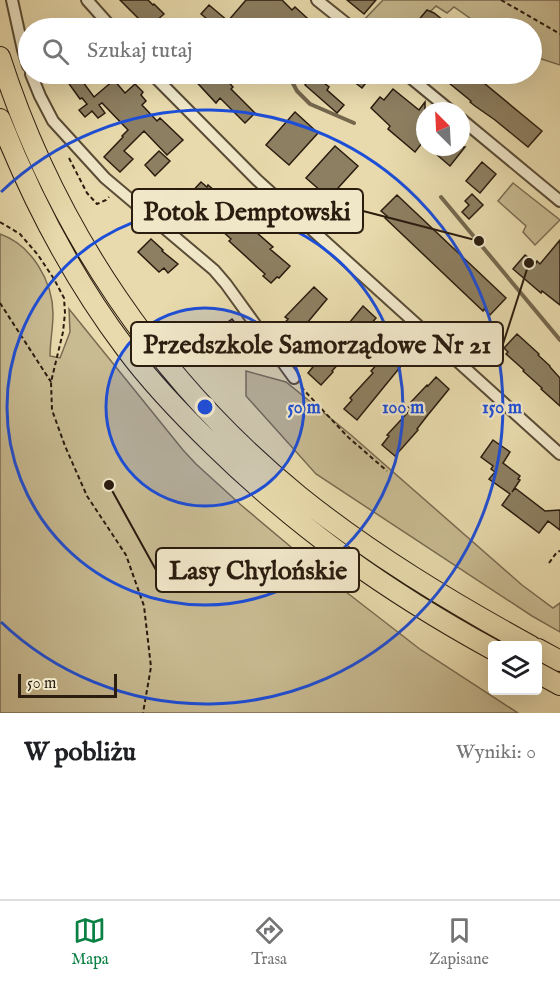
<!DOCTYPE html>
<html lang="pl">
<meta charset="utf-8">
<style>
body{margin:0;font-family:"IM FELL English",serif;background:#f2f2f2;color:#202124}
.controls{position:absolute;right:18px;bottom:18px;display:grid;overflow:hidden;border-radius:6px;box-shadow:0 6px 24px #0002}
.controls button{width:54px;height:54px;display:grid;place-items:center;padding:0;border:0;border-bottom:2px solid #e0e0e0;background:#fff;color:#202124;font:30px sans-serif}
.compass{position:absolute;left:416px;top:102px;width:54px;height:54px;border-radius:50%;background:#fff;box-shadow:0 6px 24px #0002;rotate:336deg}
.scale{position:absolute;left:18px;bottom:15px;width:99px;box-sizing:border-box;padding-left:6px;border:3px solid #2a1c0f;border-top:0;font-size:16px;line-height:21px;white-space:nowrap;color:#2a1c0f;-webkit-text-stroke:4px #f0e7c9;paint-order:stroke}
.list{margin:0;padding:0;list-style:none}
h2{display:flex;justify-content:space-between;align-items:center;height:78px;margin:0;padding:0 24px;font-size:26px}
h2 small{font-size:20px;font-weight:400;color:#757577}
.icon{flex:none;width:33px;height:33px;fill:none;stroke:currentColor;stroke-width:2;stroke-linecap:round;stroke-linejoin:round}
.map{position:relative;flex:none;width:560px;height:713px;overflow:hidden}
.search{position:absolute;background:#fff;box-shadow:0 6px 24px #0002;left:18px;right:18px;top:18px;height:66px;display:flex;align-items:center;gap:15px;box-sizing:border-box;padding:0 21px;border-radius:33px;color:#757577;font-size:22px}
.sheet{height:186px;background:#fff}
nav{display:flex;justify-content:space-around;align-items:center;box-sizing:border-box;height:84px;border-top:2px solid #e0e0e0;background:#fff;font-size:16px;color:#757577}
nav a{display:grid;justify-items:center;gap:3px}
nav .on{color:#0b8043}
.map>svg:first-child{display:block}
</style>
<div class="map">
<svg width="560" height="713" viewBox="0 0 560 713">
<rect width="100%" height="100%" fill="#e8daac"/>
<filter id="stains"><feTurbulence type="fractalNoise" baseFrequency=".00333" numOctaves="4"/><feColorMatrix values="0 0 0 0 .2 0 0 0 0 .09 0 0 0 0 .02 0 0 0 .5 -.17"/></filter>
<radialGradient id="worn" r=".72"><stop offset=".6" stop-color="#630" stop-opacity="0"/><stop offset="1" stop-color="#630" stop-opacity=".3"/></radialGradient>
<path fill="#c8ba91" stroke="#796b50" stroke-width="1.5" d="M383,0H560V65L532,56V28H484L454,7L447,13L436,6L430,12L427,11L412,28H368L361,23Z
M513,183L560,220L535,245L523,232L526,226L498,201Z
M0,234C32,245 53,282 53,314C53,328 50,342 50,356L60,358L70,332L69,309L183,450L196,464L241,505L328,578L421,650L518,713H0Z
M246,371L286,382L351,435L522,585L553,608L560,603V632L532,616L316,474L246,396Z"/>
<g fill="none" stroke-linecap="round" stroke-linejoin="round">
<path stroke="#75674d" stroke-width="4" d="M288,74L297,91L310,104L354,123
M441,197L560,340"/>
</g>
<path fill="#8d7f61" stroke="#2a1c0f" stroke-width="1.5" d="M120,0H148L153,5L154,4L164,14L148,28Z
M246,0H282L292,10L295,7L318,28H210L213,24L201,14L209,5L228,21Z
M347,0H376L364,14Z
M427,10L434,13L453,28H412Z
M62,74H77L94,97L114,80L125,93L135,84L143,92L141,95L146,101L142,105L157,121L160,118L183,140L167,155L144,131L124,151L133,159L120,172L104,157L123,137L122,136L128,130L102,103L99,105L105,113L98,118L92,111L85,117L79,110L87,104L82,98L80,99Z
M189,74H221L233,87L231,89L255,113L245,123L220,98L216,103Z
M313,74L329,87L327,90L344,105L337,113L305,85Z
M344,74H373L362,88Z
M438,74H473L542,131L528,147L495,120L475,106L470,102L471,101Z
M393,89L419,110L425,102V139L415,152L388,129L390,126L371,108L380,97L384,100Z
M295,112L318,133L289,165L266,145Z
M335,146L358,166L329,198L306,178Z
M428,147H465L450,166Z
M159,151L170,161L155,176L145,165Z
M482,162L496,174L480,193L466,181Z
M201,182L207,187L208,185L233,207L231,209L233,211L231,213L245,226L247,224L273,247L270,249L290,266L279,278L277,277L271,283L263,276L265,274L229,241L231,239L190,202L192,199L188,196Z
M472,194L483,205L469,219L462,212L469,205L465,201Z
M397,195L506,298L490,315L484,309L483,311L385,218L387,216L381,211Z
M151,239L163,250L162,251L178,264L168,273L164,268L159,272L138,252Z
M560,240V305L542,291L541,293L513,269L525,255L536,263L537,261L540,264Z
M314,287L327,299L293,340L280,328L288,319L285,317Z
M363,306L376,318L343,357L344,358L332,371L333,372L321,385L308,373Z
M232,319L242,331L230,341L220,328Z
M517,334L539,354L538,355L550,366V367L560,378V406L541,389L542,388L523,371L524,370L506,354L508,352L504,348Z
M388,355L401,366L357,420L344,409L352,400L350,398L373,373L371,371L379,362L381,363Z
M436,377L449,389L427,416L417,429L418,430L395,456L382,445L389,436L387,435L411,409L408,407L412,403L411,402L427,385L428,386Z
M493,440L510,452L503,463L520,476L518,479L520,480L512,492L515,488L545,511L560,510V530L548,521L539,533L502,505L510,494L489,479L495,472L491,469L493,466L481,457Z"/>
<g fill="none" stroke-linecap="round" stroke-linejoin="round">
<g stroke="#5a4c36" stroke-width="14">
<path id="minor" d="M12,0L23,50L28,66
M87,0L112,28
M317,0L352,28
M31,74L40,96L53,121L105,178L214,270L226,284L294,378
M152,74L257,180L560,454
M406,74L451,111
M461,119L560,201"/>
</g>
<g stroke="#2a1c0f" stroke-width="22">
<path id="motorway" d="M0,57C55,229 159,382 299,496C371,554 451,602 531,646
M0,119C32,200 73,279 126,349C152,384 183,416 214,446C299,529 388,592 492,649
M538,649L560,661
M538,673L560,685"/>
</g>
<path stroke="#2a1c0f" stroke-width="2" stroke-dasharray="4.5 3" stroke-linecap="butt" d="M501,0L560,34
M69,158L87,193L97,204L106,200L109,197
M0,222L20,234L38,255L54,279L64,298L65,313L63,332L51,382L52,410L65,446L87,496L126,555L144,606L151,667L143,713
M0,303L51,382
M301,387L348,437L387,471
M549,563L557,552L560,551"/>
<use href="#minor" stroke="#f0e7c9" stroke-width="10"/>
<use href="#motorway" stroke="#e8daac" stroke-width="20"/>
</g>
<circle cx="205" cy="407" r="99" fill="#1d4ed8" fill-opacity=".12"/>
<g fill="none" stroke="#1d4ed8" stroke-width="3">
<circle cx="205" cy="407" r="99"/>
<circle cx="205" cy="407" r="198"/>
<path d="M1 192A297 297 0 1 1 1 622"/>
</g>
<circle cx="205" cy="407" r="9" fill="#1d4ed8" stroke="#f0e7c9" stroke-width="3"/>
<g font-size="18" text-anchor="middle" font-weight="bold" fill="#1d4ed8" stroke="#f0e7c9" stroke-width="4.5" stroke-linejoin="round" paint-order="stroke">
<text x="304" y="413">50 m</text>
<text x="403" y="413">100 m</text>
<text x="502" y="413">150 m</text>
</g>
<path fill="none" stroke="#2a1c0f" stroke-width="2" d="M479 241L363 211M529 263L503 344M109 485L156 570"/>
<g fill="#2a1c0f" stroke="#f0e7c9" stroke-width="2">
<circle cx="479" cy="241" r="6"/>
<circle cx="529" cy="263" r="6"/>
<circle cx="109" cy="485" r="6"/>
</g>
<g fill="#f0e7c9" stroke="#2a1c0f" stroke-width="2">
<rect x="132" y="189" width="231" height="44" rx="6"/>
<rect x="131" y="322" width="372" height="44" rx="6"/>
<rect x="156" y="548" width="203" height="44" rx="6"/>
</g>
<g font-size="26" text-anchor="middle" font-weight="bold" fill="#2a1c0f">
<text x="247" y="220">Potok Demptowski</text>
<text x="317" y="353">Przedszkole Samorządowe Nr 21</text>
<text x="258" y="579">Lasy Chylońskie</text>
</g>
<rect width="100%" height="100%" filter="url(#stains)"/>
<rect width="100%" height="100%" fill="url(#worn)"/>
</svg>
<div class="controls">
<button><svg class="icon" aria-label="layers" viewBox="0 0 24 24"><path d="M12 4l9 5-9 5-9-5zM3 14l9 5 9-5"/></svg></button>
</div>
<svg class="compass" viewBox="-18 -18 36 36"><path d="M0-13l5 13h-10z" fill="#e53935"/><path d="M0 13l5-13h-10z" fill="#757577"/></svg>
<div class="scale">50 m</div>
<div class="search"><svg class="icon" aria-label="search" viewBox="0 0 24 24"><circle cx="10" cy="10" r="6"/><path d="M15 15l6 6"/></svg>Szukaj tutaj</div>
</div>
<section class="sheet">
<h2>W pobliżu<small>Wyniki: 0</small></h2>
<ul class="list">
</ul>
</section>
<nav>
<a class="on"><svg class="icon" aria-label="map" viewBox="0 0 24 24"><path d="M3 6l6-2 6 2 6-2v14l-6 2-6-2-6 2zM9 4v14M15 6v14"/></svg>Mapa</a>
<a><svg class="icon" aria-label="directions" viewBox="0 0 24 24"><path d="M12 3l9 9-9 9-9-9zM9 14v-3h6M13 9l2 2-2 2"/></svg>Trasa</a>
<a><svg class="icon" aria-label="saved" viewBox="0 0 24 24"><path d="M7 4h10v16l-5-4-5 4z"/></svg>Zapisane</a>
</nav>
